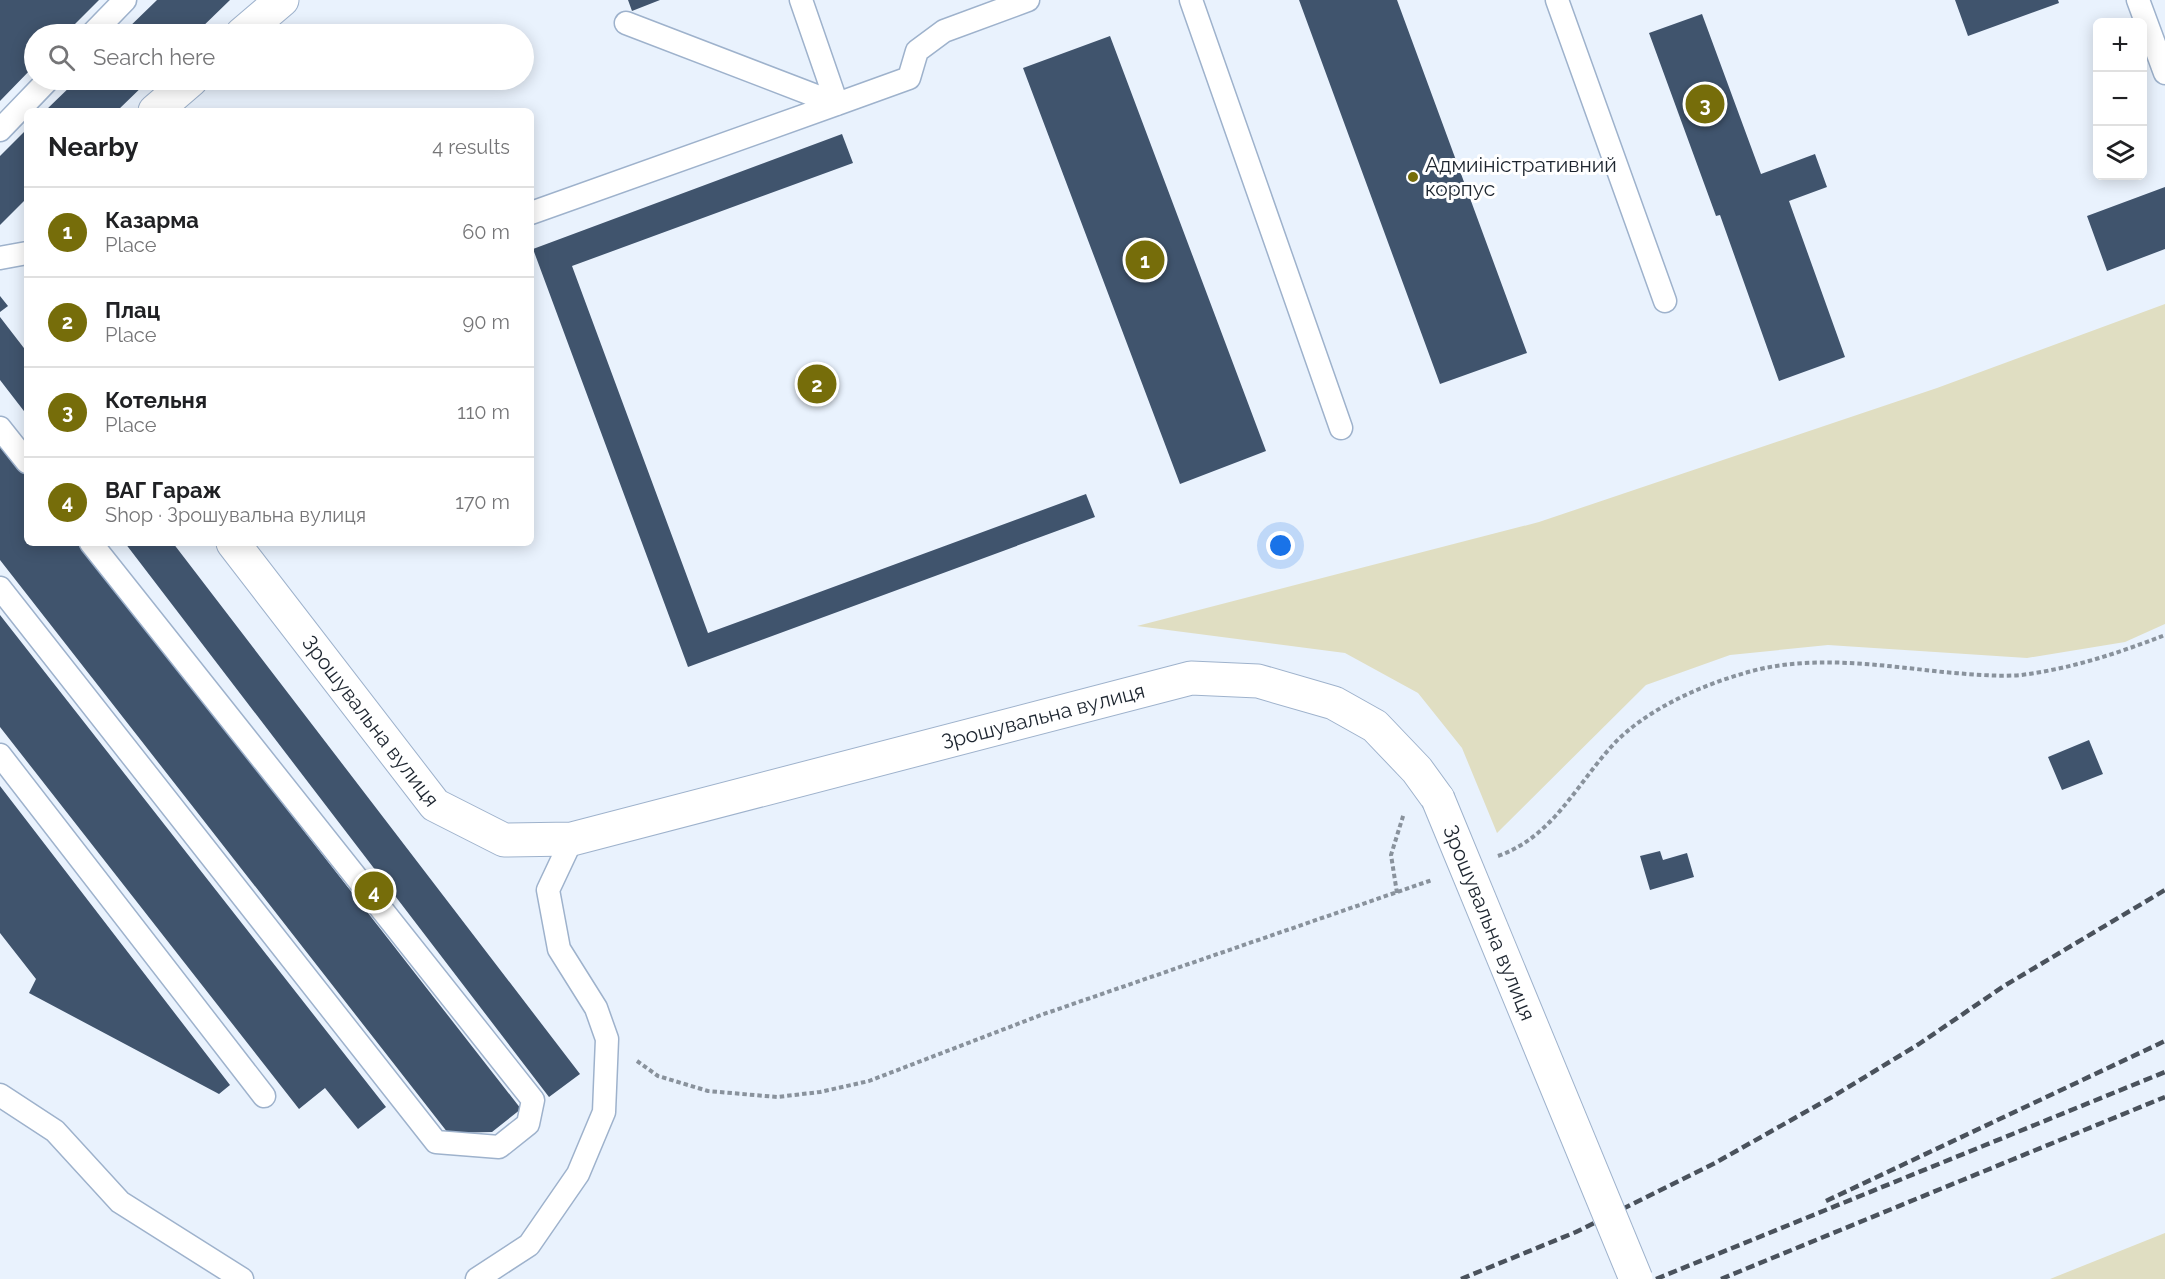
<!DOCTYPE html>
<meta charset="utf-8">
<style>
body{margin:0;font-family:Raleway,sans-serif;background:#f6f6f6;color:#202124}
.controls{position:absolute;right:18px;top:18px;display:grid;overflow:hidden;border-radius:9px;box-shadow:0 3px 15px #0003}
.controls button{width:54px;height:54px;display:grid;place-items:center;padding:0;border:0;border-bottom:2px solid #e0e0e0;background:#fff;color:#202124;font:30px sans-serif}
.you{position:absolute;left:1281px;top:546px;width:21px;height:21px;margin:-15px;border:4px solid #fff;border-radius:50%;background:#1a73e8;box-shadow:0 0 0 9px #1a73e833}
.badge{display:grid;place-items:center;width:39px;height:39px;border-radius:50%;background:#766d0a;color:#fff;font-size:20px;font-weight:700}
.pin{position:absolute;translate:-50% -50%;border:3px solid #fff;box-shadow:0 2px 6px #0006}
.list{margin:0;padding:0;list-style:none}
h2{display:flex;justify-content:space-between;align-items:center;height:78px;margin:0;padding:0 24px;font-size:26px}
h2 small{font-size:20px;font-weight:400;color:#757577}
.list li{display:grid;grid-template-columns:39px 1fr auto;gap:18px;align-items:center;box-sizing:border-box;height:90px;padding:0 24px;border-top:2px solid #e0e0e0}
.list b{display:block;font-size:22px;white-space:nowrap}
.list p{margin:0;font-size:20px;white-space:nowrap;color:#757577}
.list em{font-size:20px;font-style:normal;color:#757577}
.icon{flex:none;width:33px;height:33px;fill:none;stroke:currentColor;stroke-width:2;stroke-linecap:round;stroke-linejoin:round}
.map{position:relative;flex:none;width:2165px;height:1279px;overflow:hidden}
.search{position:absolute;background:#fff;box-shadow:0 3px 15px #0003;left:24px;top:24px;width:510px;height:66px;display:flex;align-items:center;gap:15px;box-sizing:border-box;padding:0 21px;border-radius:33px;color:#757577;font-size:22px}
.panel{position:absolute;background:#fff;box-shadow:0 3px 15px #0003;left:24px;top:108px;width:510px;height:438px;border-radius:9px}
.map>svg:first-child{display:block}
</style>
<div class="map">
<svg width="2165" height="1279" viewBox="0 0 2165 1279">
<rect width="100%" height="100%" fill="#e9f2fd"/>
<path fill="#e0dec2" d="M2165,304V624L2125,642L2027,658L1828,645L1730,655L1646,685L1497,833L1462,748L1418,693L1345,653L1137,626L1539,522L1937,388Z
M2165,1233V1279H2050Z"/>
<path fill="#40546d" d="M0,0H99L65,34H34V66L0,101Z
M157,0H230L195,34H122Z
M628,0H660L632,11Z
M1299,0H1397L1527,353L1440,384Z
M1955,0H2058L2059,3L1968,36Z
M1702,14L1761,174L1815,154L1827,187L1789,201L1845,357L1779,381L1720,215L1716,216L1649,33Z
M1110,36L1266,451L1180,484L1023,68Z
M77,80H149L117,111H45Z
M27,129V198L0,225V156Z
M842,134L853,163L572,266L708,633L1086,494L1095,517L688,667L533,249Z
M2165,187V249L2107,271L2087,216Z
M0,296L8,306L0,312Z
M0,317L27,352V415L0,380Z
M0,442L27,477V543H79L521,1109L492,1132L448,1133L0,560Z
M125,543H173L580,1074L549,1097Z
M0,615L386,1107L358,1129L325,1088L299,1109L0,727Z
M2089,740L2103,774L2062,790L2048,757Z
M0,786L230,1085L219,1094L29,993L36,979L0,933Z
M1660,851L1663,860L1687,853L1694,877L1650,890L1640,856Z"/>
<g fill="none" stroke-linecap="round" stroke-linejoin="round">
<g stroke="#9eb2cc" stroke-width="25">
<path id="lane" d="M801,0L837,104L909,78L917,51L944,31L1028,0
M1191,0L1341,428
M1557,0L1665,301
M2138,0L2165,73
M92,34L125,0
M0,130L48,80
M531,213L837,104L626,23
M0,258L27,253
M0,428L27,462
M0,588L436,1142L499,1147L528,1124L533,1100L91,543
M0,755L264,1096
M0,1095L55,1131L120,1202L242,1279
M477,1279L529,1245L578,1174L604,1112L607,1039L596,1008L559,949L548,890L572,839"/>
</g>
<g stroke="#9eb2cc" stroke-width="35">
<g id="street">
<path d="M242,34L282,0"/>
<path d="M155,111L191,80"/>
<path id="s1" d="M233,543L435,805L504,840L572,839L1191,678L1258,681L1334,703L1375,726L1417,770L1438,799"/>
</g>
</g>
<path stroke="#89929c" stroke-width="4" stroke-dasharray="4.5 3" stroke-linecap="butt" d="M1498,856C1552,837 1575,787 1611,747C1643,711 1699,686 1745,673C1808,654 1878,665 1943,672C1969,674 1995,677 2021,675C2070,669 2119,653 2165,635
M1397,893L1391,855L1404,813
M637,1061L658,1076L708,1091L777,1097L820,1092L869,1081L1041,1015L1432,880"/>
<use href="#lane" stroke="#fff" stroke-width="22"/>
<use href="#street" stroke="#fff" stroke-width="33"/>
<path stroke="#4a525c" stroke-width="4.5" stroke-dasharray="9 4.5" stroke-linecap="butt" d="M1826,1201L2165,1041
M1461,1279L1576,1232L1715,1163L1832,1097L1919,1044L2004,986L2165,890
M1656,1279L2165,1072
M1721,1279L2165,1097"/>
<g stroke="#9eb2cc" stroke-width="35" stroke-linecap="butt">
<g id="street-bridge">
<path id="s2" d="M1438,799L1636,1279"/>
</g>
</g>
<use href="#street-bridge" stroke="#fff" stroke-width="33"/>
</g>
<circle fill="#766d0a" stroke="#fff" stroke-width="2" cx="1413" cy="177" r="6"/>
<g text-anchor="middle" stroke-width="6" stroke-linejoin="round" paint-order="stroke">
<g font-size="21" fill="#1e2630" stroke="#fff" text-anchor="start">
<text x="1425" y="172">Адмиіністративний<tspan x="1425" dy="24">корпус</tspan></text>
</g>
<g font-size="21" fill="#1e2630" stroke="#fff">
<text dy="7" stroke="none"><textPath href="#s1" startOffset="963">Зрошувальна вулиця</textPath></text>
<text dy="7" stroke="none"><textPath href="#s1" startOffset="225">Зрошувальна вулиця</textPath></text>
<text dy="7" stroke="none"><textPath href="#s2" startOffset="134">Зрошувальна вулиця</textPath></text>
</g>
</g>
</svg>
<div class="controls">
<button>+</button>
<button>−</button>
<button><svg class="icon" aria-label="layers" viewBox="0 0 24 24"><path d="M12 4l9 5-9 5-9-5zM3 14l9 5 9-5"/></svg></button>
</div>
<div class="you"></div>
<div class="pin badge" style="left:1145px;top:260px">1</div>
<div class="pin badge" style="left:817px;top:384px">2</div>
<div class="pin badge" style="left:1705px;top:104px">3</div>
<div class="pin badge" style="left:374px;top:891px">4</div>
<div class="search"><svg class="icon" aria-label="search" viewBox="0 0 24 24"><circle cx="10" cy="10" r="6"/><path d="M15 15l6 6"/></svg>Search here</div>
<section class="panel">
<h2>Nearby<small>4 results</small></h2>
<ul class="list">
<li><span class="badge">1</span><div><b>Казарма</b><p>Place</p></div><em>60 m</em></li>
<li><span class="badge">2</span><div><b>Плац</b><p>Place</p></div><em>90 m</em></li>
<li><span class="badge">3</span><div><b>Котельня</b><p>Place</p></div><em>110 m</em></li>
<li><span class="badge">4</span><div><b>ВАГ Гараж</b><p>Shop · Зрошувальна вулиця</p></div><em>170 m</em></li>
</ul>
</section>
</div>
